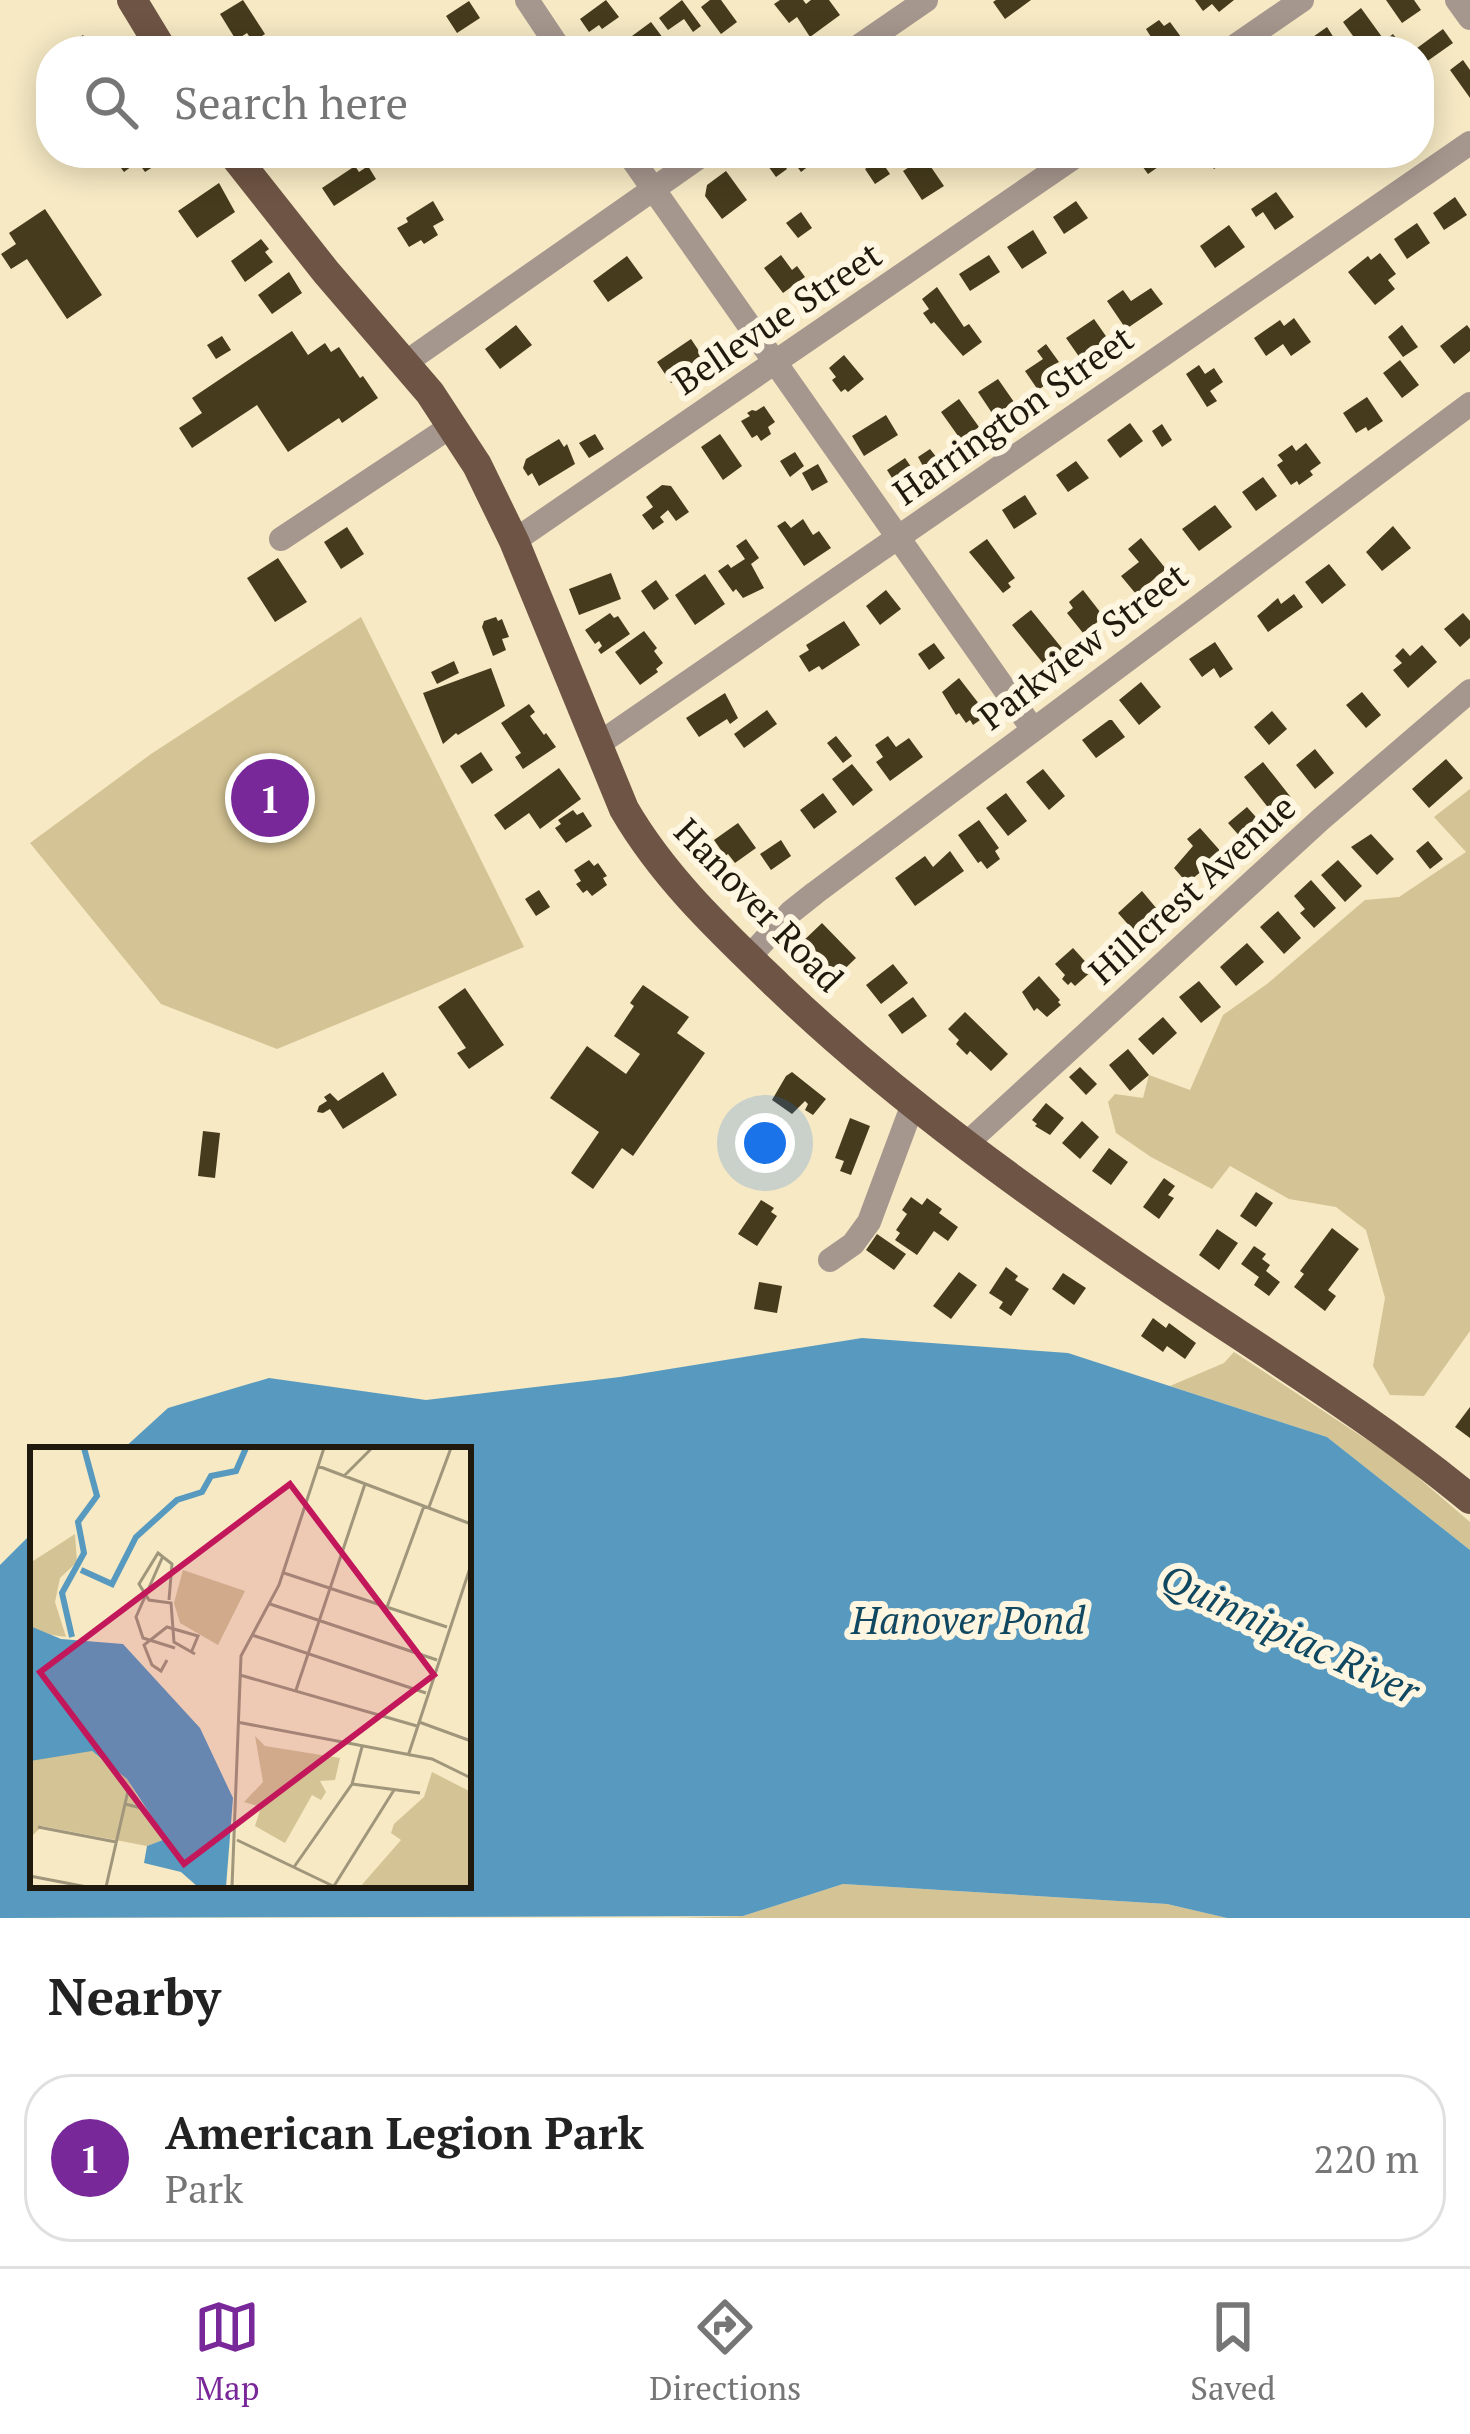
<!DOCTYPE html>
<style>
body{margin:0;font-family:"PT Serif",serif;background:#f2f2f2;color:#222}
.you{position:absolute;left:765px;top:1143px;width:42px;height:42px;margin:-30px;border:9px solid #fff;border-radius:50%;background:#1a73e8;box-shadow:0 0 0 18px #1a73e833}
.badge{display:grid;place-items:center;width:78px;height:78px;border-radius:50%;background:#792899;color:#fff;font-size:39px;font-weight:700}
.pin{position:absolute;translate:-50% -50%;border:6px solid #fff;box-shadow:0 3px 12px #0006}
.list{margin:0;padding:0;list-style:none}
h2{display:flex;justify-content:space-between;align-items:center;height:156px;margin:0;padding:0 48px;font-size:51px}
h2 small{font-size:39px;font-weight:400;color:#767676}
.list li{display:grid;grid-template-columns:78px 1fr auto;gap:36px;align-items:center;box-sizing:border-box;height:168px;margin:0 24px 24px;padding:0 24px;border:3px solid #e0e0e0;border-radius:48px}
.list b{display:block;font-size:45px;white-space:nowrap}
.list p{margin:0;font-size:39px;white-space:nowrap;color:#767676}
.list em{font-size:39px;font-style:normal;color:#767676}
.icon{flex:none;width:66px;height:66px;fill:none;stroke:currentColor;stroke-width:2;stroke-linecap:round;stroke-linejoin:round}
.map{position:relative;flex:none;width:1470px;height:1918px;overflow:hidden}
.search{position:absolute;background:#fff;box-shadow:0 6px 30px #0003;left:36px;right:36px;top:36px;height:132px;display:flex;align-items:center;gap:30px;box-sizing:border-box;padding:0 42px;border-radius:48px;color:#767676;font-size:45px}
.sheet{height:348px;background:#fff}
nav{display:flex;justify-content:space-around;align-items:center;box-sizing:border-box;height:168px;border-top:3px solid #e0e0e0;background:#fff;font-size:33px;color:#767676}
nav a{display:grid;justify-items:center;gap:6px}
nav .on{color:#792899}
.map>svg:first-child{display:block}
</style>
<div class="map">
<svg width="1470" height="1918" viewBox="0 0 1470 1918">
<rect width="100%" height="100%" fill="#f6e9c4"/>
<path fill="#d4c394" d="M361,617L524,947L277,1049L161,1004L30,843L151,754Z
M1470,789V1331L1424,1396L1390,1395L1373,1366L1385,1298L1366,1230L1336,1207L1289,1199L1230,1166L1212,1189L1151,1157L1116,1133L1108,1102L1115,1094L1143,1098L1149,1075L1190,1090L1223,1015L1267,984L1365,900L1399,897L1466,852L1434,817Z
M1234,1352L1399,1461L1470,1522V1550L1327,1437L1170,1386L1224,1363Z
M843,1884L1167,1904L1227,1918H676L743,1916Z"/>
<path fill="#589abf" d="M862,1338L1068,1353L1327,1437L1470,1550V1918H1227L1167,1904L843,1884L743,1916L0,1918V1565L33,1532V1885H468V1450H122L168,1408L269,1378L426,1400L620,1377Z"/>
<path fill="#463b1c" d="M243,0L265,34L253,42L247,33L236,40L220,14Z
M606,0L619,17L602,29L599,25L589,32L580,19Z
M682,0L701,26L693,32L684,19L668,30L659,18Z
M710,0H721L737,22L721,34L701,7Z
M780,0H803L806,4L811,0H829L840,15L810,37L797,17L789,23L774,4Z
M996,0H1031L1005,19L993,2Z
M1195,0H1234L1219,12L1212,4L1203,11Z
M1386,0H1414L1421,10L1402,23Z
M469,1L480,18L457,33L446,16Z
M1361,8L1382,37L1363,50L1343,22Z
M1159,20L1164,26L1170,22L1181,37L1160,51H1152L1145,41L1151,37L1146,29Z
M651,22L663,38L643,51L632,36Z
M1327,27L1341,49L1298,51L1312,42L1310,39Z
M1443,29L1453,43L1419,67V51H1413Z
M1393,34L1406,51H1388L1382,42Z
M83,35L94,51H59Z
M1463,60L1470,70V98L1450,70Z
M116,153H129L136,163L124,172L112,156Z
M152,153H184L162,167L159,163L145,172L138,162Z
M772,153H801L810,165L801,172L791,158L783,163L787,169L776,177L763,159Z
M1137,153H1172L1174,156L1148,174L1134,155Z
M1203,153H1225L1229,158L1214,169Z
M928,155L935,165L931,167L944,186L922,200L903,171Z
M880,159L890,174L875,184L865,169Z
M355,166L359,172L368,166L376,179L334,206L322,188Z
M726,171L747,200L722,219L705,196L707,185Z
M219,183L235,212L197,238L178,211Z
M1276,192L1294,217L1275,230L1263,212L1256,217L1251,209Z
M1455,197L1467,215L1444,230L1433,213Z
M433,201L444,220L433,226L438,235L424,244L421,240L409,247L397,228L408,222L406,218Z
M1076,201L1088,218L1064,234L1053,217Z
M45,209L102,295L67,319L27,259L11,269L1,254L16,244L9,233Z
M801,212L812,228L798,238L786,223Z
M1417,223L1430,243L1407,259L1394,239Z
M1229,225L1245,247L1215,268L1200,246Z
M1033,230L1047,253L1022,269L1007,247Z
M261,239L269,249L265,252L273,262L245,282L231,261Z
M1380,253L1396,274L1388,280L1395,289L1375,305L1348,272L1368,256L1371,260Z
M781,255L792,270L797,266L805,277L783,293L764,268Z
M989,255L1000,272L970,291L959,274Z
M627,256L643,278L608,302L593,281Z
M289,272L302,293L272,314L258,295Z
M937,287L964,327L969,324L982,342L963,356L934,322L931,324L923,313L929,309L922,299Z
M1151,288L1163,304L1126,329L1107,301L1123,290L1131,301Z
M1294,318L1311,342L1291,356L1283,344L1266,356L1254,338L1280,320L1284,326Z
M1094,319L1108,339L1080,358L1066,338Z
M516,325L532,345L500,369L485,349Z
M1402,325L1418,347L1403,357L1388,337Z
M1467,325L1470,329V351L1454,364L1440,346Z
M292,331L308,355L325,343L331,352L339,347L360,378L363,376L378,398L342,423L339,418L288,452L257,405L192,448L179,428L202,413L192,398Z
M222,336L231,350L216,359L207,345Z
M691,339L705,360L671,383L657,362Z
M1046,344L1059,362L1053,365L1060,375L1038,390L1025,371L1043,359L1037,351Z
M844,355L864,379L848,392L845,389L841,392L832,380L836,377L829,368Z
M1400,360L1419,385L1402,398L1383,373Z
M1199,365L1205,374L1214,368L1223,382L1210,391L1217,401L1207,407L1186,374Z
M998,379L1014,402L994,416L978,392Z
M1367,397L1383,421L1368,431L1366,427L1356,433L1343,413Z
M959,399L979,427L961,440L941,412Z
M764,406L775,422L768,427L771,434L761,441L757,435L752,438L741,421L750,416L747,413L752,410L756,411Z
M886,415L898,435L864,456L852,436Z
M1130,423L1143,441L1120,458L1107,440Z
M1162,424L1172,440L1162,447L1152,431Z
M595,434L604,449L589,458L579,443Z
M720,434L742,466L723,480L701,447Z
M559,439L564,447L567,444L575,464L539,486L532,473L528,476L523,468L526,459Z
M1306,443L1321,463L1310,471L1313,475L1299,485L1297,481L1291,485L1277,465L1283,461L1278,455L1292,445L1296,451Z
M930,449L945,468L930,479L918,457Z
M795,452L804,466L790,477L780,461Z
M905,458L920,480L907,489L903,482L897,486L887,470Z
M1076,461L1089,478L1068,492L1056,475Z
M818,464L828,482L812,491L802,473Z
M1263,477L1277,496L1256,511L1242,492Z
M662,485L671,486L689,512L676,521L668,510L660,517L664,522L653,530L642,515L653,507L646,497Z
M1025,495L1037,514L1014,529L1002,510Z
M1215,505L1232,527L1199,551L1182,529Z
M803,519L813,535L819,531L831,548L804,566L777,526L785,521L791,528Z
M1393,526L1411,548L1382,571L1366,552Z
M347,527L364,554L341,569L324,542Z
M1141,538L1166,569L1136,594L1121,576L1139,562L1128,549Z
M746,539L759,558L751,564L764,588L743,598L736,589L733,592L718,571L728,564L731,568L745,559L736,546Z
M987,539L1015,578L1008,583L1011,587L1003,593L969,552Z
M278,558L307,602L275,622L247,578Z
M1329,564L1346,585L1322,604L1305,582Z
M611,573L621,599L579,615L569,589Z
M705,574L725,604L695,625L675,595Z
M656,580L669,599L654,610L641,591Z
M886,590L901,609L880,625L866,606Z
M1083,590L1104,617L1083,633L1067,613L1073,608L1069,602Z
M1294,594L1303,607L1268,632L1257,616L1278,598L1281,604Z
M1031,610L1065,652L1046,667L1012,625Z
M610,613L614,618L618,616L630,634L601,654L598,650L602,646L599,641L595,644L585,630Z
M1463,613L1470,621V638L1460,647L1444,629Z
M496,617L498,621L502,619L509,637L502,639L506,650L493,656L482,627L484,621Z
M844,621L860,645L822,670L819,666L809,672L799,656L809,650L806,645Z
M644,631L657,648L654,651L663,663L656,669L658,672L640,685L615,652Z
M1215,642L1233,669L1220,678L1214,668L1202,677L1189,659Z
M934,643L945,658L929,670L918,654Z
M1422,645L1437,662L1408,688L1393,670L1402,663L1395,656L1403,648L1410,656Z
M454,661L459,673L437,684L431,672Z
M491,668L505,706L458,735L456,733L443,744L423,693Z
M959,678L983,709L979,713L983,718L973,725L970,720L966,723L959,713L956,715L942,692Z
M1141,682L1161,707L1139,725L1119,700Z
M1362,692L1381,715L1366,728L1346,705Z
M725,693L738,718L730,724L727,719L699,737L686,718Z
M529,704L535,712L530,716L544,735L546,733L556,747L523,769L515,757L521,753L501,723Z
M767,710L777,724L744,748L734,734Z
M1272,711L1287,729L1269,745L1254,727Z
M1109,720H1112L1125,737L1096,758L1082,740Z
M836,736L852,756L843,763L827,743Z
M888,736L896,747L909,738L923,757L890,781L876,762L883,757L875,745Z
M1315,749L1334,773L1315,789L1296,765Z
M481,752L493,770L472,784L460,766Z
M1446,759L1463,778L1429,808L1412,789Z
M1263,762L1293,800L1274,815L1244,777Z
M852,764L873,790L853,806L832,779Z
M559,768L581,799L540,829L529,813L505,830L494,815Z
M1043,769L1065,796L1049,810L1026,782Z
M823,793L837,812L814,829L800,810Z
M1006,793L1027,821L1008,836L986,808Z
M1247,807L1263,825L1244,841L1228,823Z
M573,810L577,815L583,812L592,826L566,843L555,828L561,824L558,820Z
M979,820L999,848L995,851L1000,859L987,869L981,861L978,863L958,835Z
M738,823L756,848L735,863L728,854L725,856L714,840Z
M1200,828L1223,854L1187,883L1174,868L1193,846L1187,839Z
M1371,834L1394,859L1377,875L1351,847Z
M781,840L791,856L771,870L760,854Z
M1428,841L1443,859L1430,869L1416,851Z
M950,851L964,871L915,906L895,878L925,856L933,867Z
M589,860L594,866L598,863L607,876L603,878L607,885L592,896L587,890L583,893L576,884L581,881L574,870Z
M1338,860L1362,886L1345,902L1321,875Z
M1311,880L1336,908L1314,928L1300,913L1305,909L1294,896Z
M539,890L550,907L536,916L525,899Z
M1142,891L1157,909L1133,930L1118,913Z
M1278,911L1301,938L1284,954L1260,927Z
M822,923L856,958L833,980L799,945Z
M1247,943L1264,962L1236,986L1220,967Z
M1073,948L1093,970L1075,986L1071,982L1068,985L1062,979L1065,975L1055,964Z
M893,964L908,983L881,1004L866,985Z
M1039,976L1060,1000L1058,1002L1061,1005L1047,1017L1037,1008L1034,1011L1022,992Z
M1199,981L1221,1007L1201,1023L1179,997Z
M643,985L689,1017L677,1033L705,1053L633,1156L622,1148L593,1189L571,1173L599,1132L550,1098L587,1046L626,1074L640,1054L614,1036L634,1006L630,1003Z
M465,988L504,1045L469,1069L457,1053L466,1048L438,1007Z
M913,997L927,1016L902,1034L888,1015Z
M965,1012L1008,1054L991,1071L970,1051L967,1055L956,1044L959,1040L948,1029Z
M1163,1017L1177,1033L1153,1055L1138,1039Z
M1128,1049L1149,1075L1130,1091L1109,1065Z
M1080,1067L1097,1084L1086,1095L1069,1077Z
M383,1072L397,1095L343,1129L330,1109L323,1113L317,1112L319,1106L327,1101L324,1097L330,1093L338,1101Z
M792,1072L826,1099L813,1115L805,1110L808,1104L805,1101L792,1114L772,1100L786,1076Z
M1046,1103L1064,1118L1050,1135L1035,1126L1037,1124L1032,1120Z
M850,1118L870,1126L851,1175L840,1171L844,1161L835,1158Z
M1082,1121L1099,1137L1080,1159L1062,1143Z
M203,1131L220,1133L215,1178L198,1176Z
M1109,1148L1128,1162L1111,1185L1092,1171Z
M1164,1178L1175,1186L1168,1195L1174,1198L1159,1219L1143,1207Z
M1256,1192L1273,1203L1256,1227L1240,1216Z
M911,1197L922,1205L927,1198L942,1209L939,1213L958,1227L948,1241L934,1231L917,1255L895,1240L900,1233L896,1230L907,1214L902,1210Z
M761,1200L774,1208L771,1212L777,1216L757,1246L738,1234Z
M1332,1228L1359,1249L1328,1290L1336,1296L1325,1311L1294,1287L1304,1274L1300,1271Z
M1217,1229L1238,1243L1219,1270L1199,1255Z
M877,1234L906,1254L894,1270L866,1250Z
M1254,1246L1266,1254L1262,1259L1270,1265L1266,1271L1280,1282L1269,1296L1254,1285L1259,1277L1241,1264Z
M1006,1267L1018,1276L1015,1280L1029,1289L1011,1316L999,1308L1003,1302L989,1293Z
M959,1272L977,1285L951,1319L933,1306Z
M1063,1273L1086,1288L1074,1305L1052,1289Z
M759,1282L782,1286L777,1313L754,1309Z
M1153,1318L1166,1328L1169,1323L1196,1343L1185,1359L1167,1346L1163,1352L1141,1336Z
M1470,1407V1438L1455,1427Z"/>
<g fill="none" stroke-linecap="round" stroke-linejoin="round">
<path stroke="#a6978e" stroke-width="24" d="M527,0L561,51
M1457,0L1470,18
M852,51L926,0
M1228,51L1302,0
M628,153L1032,728
M405,363L705,153
M281,539L453,425
M514,541L1080,153
M597,745L1470,143
M748,958L791,912L815,893L1470,404
M965,1145L1320,820L1470,691
M830,1260L853,1244L869,1222L913,1104"/>
<path stroke="#6e5444" stroke-width="30" d="M132,0L163,51
M232,153L326,272L430,393L477,465L514,541L624,809C664,878 721,931 778,986C898,1101 1035,1198 1173,1291C1273,1358 1377,1422 1470,1499"/>
</g>
<g text-anchor="middle" stroke-width="12" stroke-linejoin="round" paint-order="stroke">
<g font-size="36" fill="#1f1a0d" stroke="#fef6e0">
<text transform="translate(777 318) rotate(-34)" y="13">Bellevue Street</text>
<text transform="translate(1013 415) rotate(-35)" y="13">Harrington Street</text>
<text transform="translate(1083 646) rotate(-37)" y="13">Parkview Street</text>
<text transform="translate(1192 889) rotate(-42)" y="13">Hillcrest Avenue</text>
<text transform="translate(759 905) rotate(46)" y="13">Hanover Road</text>
</g>
<g font-size="39" font-style="italic" fill="#104761" stroke="#fef6e0">
<text x="968" y="1634">Hanover Pond</text>
<text transform="translate(1290 1634) rotate(25)" y="14">Quinnipiac River</text>
</g>
</g>
<g transform="translate(30 1447)">
<rect width="441" height="441" fill="#f6e9c4"/>
<path d="M45,87L47,115L30,131L25,155L36,190L10,186L0,178V116ZM153,123L215,144L188,198L150,176L144,156ZM225,289L235,299L310,311L305,333L290,334L296,345L291,353L282,348L255,396L225,379L231,360L214,355L233,335ZM35,304H62L97,332L134,393L117,399L12,379L0,391V314ZM402,325L441,345V438L330,440L371,393L361,386L364,377L394,350Z" fill="#d4c394"/>
<path d="M0,179L31,192L93,197L170,281L203,351L196,440H168L151,425L114,416L117,399L133,393L126,376L97,332L62,304L0,314Z" fill="#589abf"/>
<path fill="none" stroke="#589abf" stroke-width="6" d="M51,123L82,137L106,90L147,53L172,45L181,29L206,24L216,1M42,190L32,146L54,106L48,75L67,49L54,1"/>
<path fill="none" stroke="#a0967b" stroke-width="3" d="M113,1H151M288,19L441,77M314,29L342,1M399,60L421,1M133,109L106,170L113,191L145,201M254,126L417,180M139,153L142,117L128,106L109,137L119,153L141,156L144,195L165,207M240,157L407,213M357,160L394,59M222,188L396,246M137,213L131,224L122,218L114,198L137,180L168,189L161,206M210,228L387,279M266,243L335,37M207,275L402,312L441,331M389,275L441,294M378,309L441,118M322,337L390,346M8,380L86,395M207,393L303,439M264,420L322,337L332,300M0,429L57,440M304,439L364,343M76,440L98,344L111,361L95,357M202,440L211,209L249,138L294,1"/>
<path fill="#c2185b" fill-opacity="0.15" stroke="#c2185b" stroke-width="6" d="M260,37L404,228L154,417L10,225Z"/>
<rect width="441" height="441" fill="none" stroke="#1f1a0d" stroke-width="6"/>
</g>
</svg>
<div class="you"></div>
<div class="pin badge" style="left:270px;top:798px">1</div>
<div class="search"><svg class="icon" aria-label="search" viewBox="0 0 24 24"><circle cx="10" cy="10" r="6"/><path d="M15 15l6 6"/></svg>Search here</div>
</div>
<section class="sheet">
<h2>Nearby<small></small></h2>
<ul class="list">
<li><span class="badge">1</span><div><b>American Legion Park</b><p>Park</p></div><em>220 m</em></li>
</ul>
</section>
<nav>
<a class="on"><svg class="icon" aria-label="map" viewBox="0 0 24 24"><path d="M3 6l6-2 6 2 6-2v14l-6 2-6-2-6 2zM9 4v14M15 6v14"/></svg>Map</a>
<a><svg class="icon" aria-label="directions" viewBox="0 0 24 24"><path d="M12 3l9 9-9 9-9-9zM9 14v-3h6M13 9l2 2-2 2"/></svg>Directions</a>
<a><svg class="icon" aria-label="saved" viewBox="0 0 24 24"><path d="M7 4h10v16l-5-4-5 4z"/></svg>Saved</a>
</nav>
